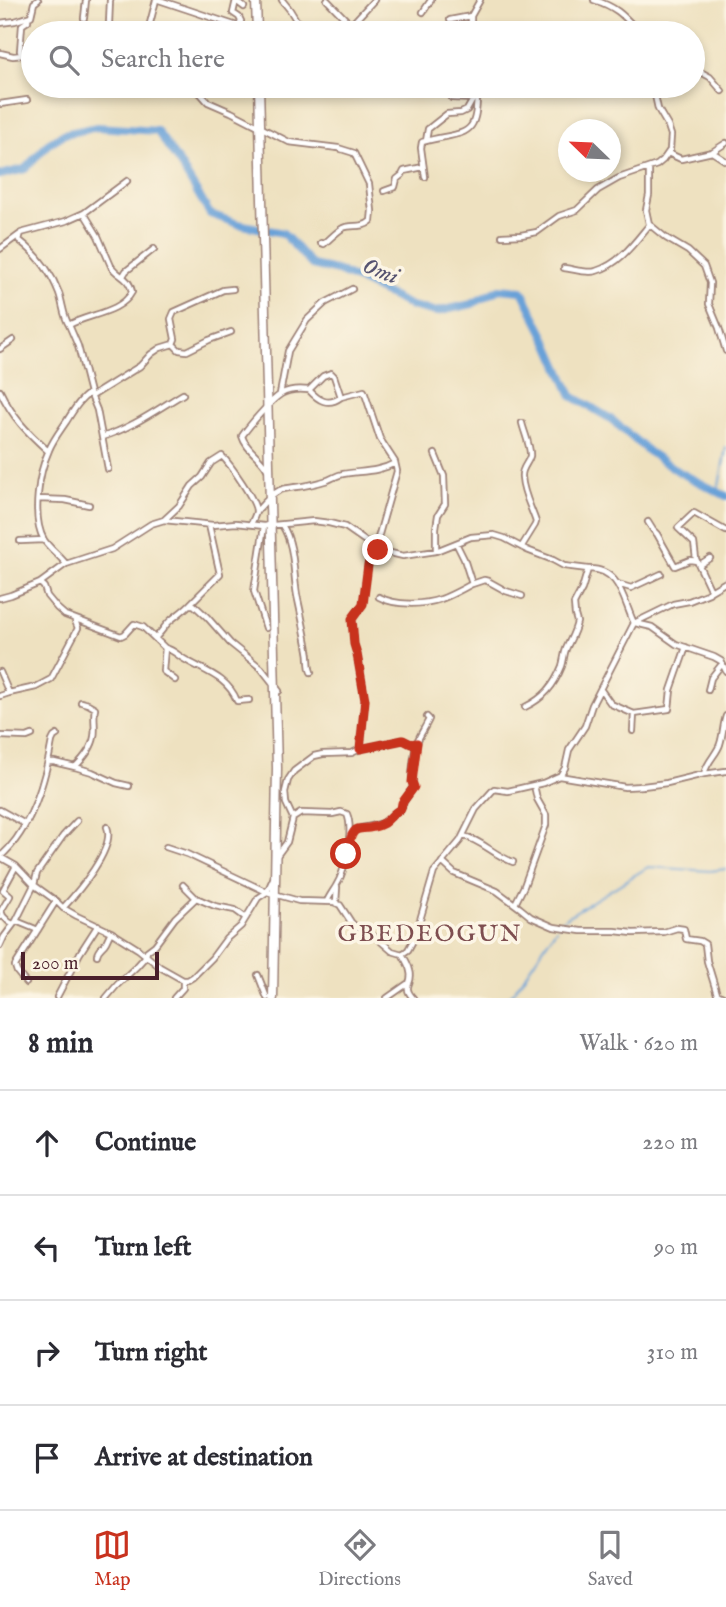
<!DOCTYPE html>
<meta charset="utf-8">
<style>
body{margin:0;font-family:"IM FELL English",serif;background:#f7f7f7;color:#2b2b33}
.compass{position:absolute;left:558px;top:119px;width:63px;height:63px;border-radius:50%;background:#fff;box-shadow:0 4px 10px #0003;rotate:293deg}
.scale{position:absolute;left:21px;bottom:18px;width:138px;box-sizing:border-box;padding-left:7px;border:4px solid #4a1f2b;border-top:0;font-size:19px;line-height:24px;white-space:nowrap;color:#4a1f2b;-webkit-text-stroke:5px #fcf5e5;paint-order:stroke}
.stop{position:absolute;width:21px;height:21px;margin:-16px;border:5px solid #c8321e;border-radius:50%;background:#fff}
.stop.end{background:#c8321e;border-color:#fff;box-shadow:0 2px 7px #0008}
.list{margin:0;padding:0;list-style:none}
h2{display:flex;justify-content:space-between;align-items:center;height:91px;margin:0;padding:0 28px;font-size:30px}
h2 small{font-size:23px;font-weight:400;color:#7c7c81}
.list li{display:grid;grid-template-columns:46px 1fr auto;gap:21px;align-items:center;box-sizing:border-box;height:105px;padding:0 28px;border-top:2px solid #e1e1e2}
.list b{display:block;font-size:26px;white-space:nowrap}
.list em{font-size:23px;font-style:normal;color:#7c7c81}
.icon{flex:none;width:38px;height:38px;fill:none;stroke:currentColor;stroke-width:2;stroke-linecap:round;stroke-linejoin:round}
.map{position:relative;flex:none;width:726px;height:998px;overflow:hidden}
.search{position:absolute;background:#fff;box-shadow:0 4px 10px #0003;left:21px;right:21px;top:21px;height:77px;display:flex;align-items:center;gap:18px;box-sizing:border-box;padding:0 24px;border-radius:38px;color:#7c7c81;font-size:26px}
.sheet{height:511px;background:#fff}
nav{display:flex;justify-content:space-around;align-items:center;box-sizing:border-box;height:98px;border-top:2px solid #e1e1e2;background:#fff;font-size:19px;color:#7c7c81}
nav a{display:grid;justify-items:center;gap:4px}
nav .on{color:#c8321e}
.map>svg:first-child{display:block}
</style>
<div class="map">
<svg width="726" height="998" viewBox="0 0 726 998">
<rect width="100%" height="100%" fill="#fcf5e5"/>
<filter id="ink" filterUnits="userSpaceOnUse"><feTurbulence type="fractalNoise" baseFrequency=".0143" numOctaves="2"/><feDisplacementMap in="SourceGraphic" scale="14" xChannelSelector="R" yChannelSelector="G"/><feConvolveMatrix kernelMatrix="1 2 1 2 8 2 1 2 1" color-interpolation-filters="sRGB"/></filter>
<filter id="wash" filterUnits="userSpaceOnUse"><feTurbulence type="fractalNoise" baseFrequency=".00686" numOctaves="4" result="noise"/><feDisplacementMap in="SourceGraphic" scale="28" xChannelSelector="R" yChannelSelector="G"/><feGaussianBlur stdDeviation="1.57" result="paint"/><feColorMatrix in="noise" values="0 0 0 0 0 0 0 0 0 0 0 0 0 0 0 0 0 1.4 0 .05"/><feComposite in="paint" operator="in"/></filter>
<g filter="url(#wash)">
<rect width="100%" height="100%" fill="#eee1c0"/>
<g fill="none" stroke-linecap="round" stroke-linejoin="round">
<path stroke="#69a1d8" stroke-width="2" d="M718,491L726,448
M559,925L562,920L648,867L710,871L726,869
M507,998L515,990L556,929"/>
<path stroke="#69a1d8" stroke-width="8" d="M0,175L25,169L48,144L64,134L97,127L157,131L180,164L210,214L238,224L283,233L312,265L338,271L356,279L411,306L436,312L472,304L499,289L522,291L549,344L572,396L611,419L649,452L681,473L726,496"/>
</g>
</g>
<g filter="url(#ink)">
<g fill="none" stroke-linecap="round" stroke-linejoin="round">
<g stroke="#9c8076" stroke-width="8">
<path id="minor" d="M110,0L109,24L111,33
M159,0L243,28
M236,0L233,13L239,17L241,21L239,27
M282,0L290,10L304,33
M327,0L359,33
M594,0C617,7 624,16 640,33
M236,1L244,7
M423,12L431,0
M471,16V33
M84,18L86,0
M450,20L471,16L480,0
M0,23L15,21L31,16L34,3L38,0
M351,25L374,0
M149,33V27L156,0
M393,33L399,25
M693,44L697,49V70L710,77L722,91
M0,53L13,56L33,54
M22,55L20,51L22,25L28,21V17
M189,86L201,94
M203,86L201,94L208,102L231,112L289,142L338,148L354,153L369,184L372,211L371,221C362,229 353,224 343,228C336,232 330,239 324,244L321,243
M452,98L474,99
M0,104L27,100
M426,141L428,129L447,114L461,113L467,110L475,96
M712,152L726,161
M668,153L681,159L712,152L726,143
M649,168V195L646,210L649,224L666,238L688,251L704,266L710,283L709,304L719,328L726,351
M425,177L421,148L422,142C467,130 478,141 477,86
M384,191L395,187L397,179L402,175L404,171L423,167
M84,213L98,236L111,266C118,277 129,276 132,292C121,313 88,314 69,325L78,346L90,393L97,410L108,469
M502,236L521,235L537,232L559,216L577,210L598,190L619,178L657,165L663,160L670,150L671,135L668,126L658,109L653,86
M0,249L19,235
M564,268C573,269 588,274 596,271C620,264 635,242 650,224
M123,276L126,271L154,249
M69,325C63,316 63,304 59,293C51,272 37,254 19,240L21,233L66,221L84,213L127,181
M173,344L175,339L171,319L174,312L223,290L233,289
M0,349L13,340
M309,390L323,376L331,373L334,376L341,397L364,391L380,439L395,462L397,471L378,538L368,565L363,604L352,619L354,644L357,654L365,700L360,749
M0,391C13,418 26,431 48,451
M280,394L288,351L307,320L325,303L352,289
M92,396L140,366L151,354L160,348L173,344L179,350L187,351L209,340L231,332
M522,423C524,432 531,447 530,456C528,464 521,468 522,477C523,493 531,507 536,522L535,525L522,546
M102,437C132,428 156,410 183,394
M435,454L444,476L445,504L438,515L436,528V551
M267,469C260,456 246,450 242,436C249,426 270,401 281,394C289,389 300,389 309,390C318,400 328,407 341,397
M38,499L65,500L89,505
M256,512C263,504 270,495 280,490C285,488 290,488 296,487C306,486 318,483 328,480C333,478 337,475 343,474C361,471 379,472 395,463
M164,520L179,506L192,486L202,477L211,463L222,456C230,464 257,502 256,512C255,516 253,520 251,524
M648,522L653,530L657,534L675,566L690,560L697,561
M282,525C295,545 293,572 297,595C301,614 305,632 308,650C310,658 308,665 311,672
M264,526L254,591L266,628
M20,541L44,540
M66,564C60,556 50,549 44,540C31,517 39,472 49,450C53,440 60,431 66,422C73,411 80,399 90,393
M699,565L710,558
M40,583L44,587L47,596L57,608L65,615L121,636L125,634L134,624L143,627L165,648L163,671L175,680
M472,584L484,580L488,581L506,591L522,596
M618,584L631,588L661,574
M709,592L726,582
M379,597C396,606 423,605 441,599C452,595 462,589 472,584L464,559L456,543
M0,598L11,595L40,583L66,564L112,549L151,524L164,520L213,525L236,523L264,526L314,521L329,523L345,527L378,550L403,556L436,551L471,537L494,535L504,538L527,550L553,560L564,566L588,569
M190,604L220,574L209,525
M635,623L652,627L676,644L714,657L721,661L726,671
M155,638C161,633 165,625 171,620C177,615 183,611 189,605H194L207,617L230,643L261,668L279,691
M165,648C174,650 177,655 184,659C204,671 228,677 237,701L249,700
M0,672L9,693
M601,690L611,704L634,714L633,731
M708,690L711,678L722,664
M0,696L9,693L36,687L51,679L78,628L75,621
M525,707C544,698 554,686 562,666C564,660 564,654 566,649C570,640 575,632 577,622L575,615L574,604L582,589L588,569C620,568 623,600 634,623
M634,714L669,709L671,690L686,647
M57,735L54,737L52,741C45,781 32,829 0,857L16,866L34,885L56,901L63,908L77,916L111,932L138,949L160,967L183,980H188L193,977L212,958L226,939L241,926L258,898L267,892L273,879
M0,736L27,737L32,735
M49,762H54L75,767L92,772L116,783L129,786
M75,767C83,759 92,749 94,737C96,728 93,718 95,708L88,704L81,702
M704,774C707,761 717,754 720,744C723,735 723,725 726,716
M560,776L565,768L569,750L585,726L592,705L634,623L673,604L689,601L709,593L710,589L696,559L694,543L678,528L694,513L726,531
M0,810L25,824
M293,818L301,813L332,814L341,812L347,814C354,830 345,872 336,886C333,891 330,895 327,901
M350,835C358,825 372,828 383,823C390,819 393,812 401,809L403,803L413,787C411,775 414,751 418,740C421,733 426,726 429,719L427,717
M463,836C480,839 495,856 513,862
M166,847L187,854L267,892L299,901L334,902L340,905L351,922L356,927L377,938L392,951L402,954C405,959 409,965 410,971C414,984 401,985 413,998
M276,857L287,842L293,818L286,803L285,792L288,780L294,771L314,756L323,754L352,753L360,749L403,740L411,744L417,743
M442,862L454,873L497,891L520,908L531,917L554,927L581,931H615L633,933L664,932L677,928L684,929L686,939L700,941L705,944L707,961L717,994L725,998
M183,885L196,898L215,906L235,910L246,918
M336,903L337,887
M515,904L524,886L546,825V815L537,799L534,785
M63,908C77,893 116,848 107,827
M3,916L9,922L13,924
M0,917L3,916L1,911L10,896L3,890L16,866
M16,921L38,930
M0,946L4,937L16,921L34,885L37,873L63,836L77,821
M402,954L408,950L415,937L434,872L460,841L476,809L494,789L508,791L543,783L559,776L625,787L643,786L667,783L704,774L726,771
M97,955C98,948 103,948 106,942C108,938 109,935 111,932
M258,975L267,998
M26,983L17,972L15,966L56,901
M57,997L80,953L98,925
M106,998L117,985L137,966L146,956L147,951L155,945L175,918L196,898
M174,998L183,988V980
M387,998L407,984"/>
</g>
<g stroke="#9c8076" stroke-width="11">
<path id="trunk" d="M256,0L257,33
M259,86L277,768L273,998"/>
</g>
<use href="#minor" stroke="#fff" stroke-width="4.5"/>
<use href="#trunk" stroke="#fff" stroke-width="8"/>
</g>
</g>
<g fill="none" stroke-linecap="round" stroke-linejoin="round" filter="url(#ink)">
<path stroke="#c8321e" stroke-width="9" d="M346,854C355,814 359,837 384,823C390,819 393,812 401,809L402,803L414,787L412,782L417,743L411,744L403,740L360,749L365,700L357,654L354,644L352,619L363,604L368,565L374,547L378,550"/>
</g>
<g text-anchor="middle" stroke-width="7" stroke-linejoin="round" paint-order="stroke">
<g font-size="23" font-style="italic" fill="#565370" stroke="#fcf5e5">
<text transform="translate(381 270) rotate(21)" y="8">Omi</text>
</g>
<g font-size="24" letter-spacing="2" fill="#7e4e50" stroke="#fcf5e5">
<text x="430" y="941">GBEDEOGUN</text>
</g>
</g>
</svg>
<svg class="compass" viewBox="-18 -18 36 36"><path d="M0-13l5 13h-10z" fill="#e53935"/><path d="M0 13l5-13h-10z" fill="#7c7c81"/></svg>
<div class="scale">200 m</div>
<div class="stop" style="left:346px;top:854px"></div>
<div class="stop end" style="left:378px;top:550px"></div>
<div class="search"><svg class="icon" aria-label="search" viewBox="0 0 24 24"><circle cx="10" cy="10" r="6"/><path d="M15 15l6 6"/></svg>Search here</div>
</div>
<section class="sheet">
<h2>8 min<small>Walk · 620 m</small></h2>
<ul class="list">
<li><svg class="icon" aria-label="ahead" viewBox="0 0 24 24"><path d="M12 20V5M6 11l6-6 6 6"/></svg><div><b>Continue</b></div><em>220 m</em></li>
<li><svg class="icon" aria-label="left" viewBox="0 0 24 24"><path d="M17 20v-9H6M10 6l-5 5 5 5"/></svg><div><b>Turn left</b></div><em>90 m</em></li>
<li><svg class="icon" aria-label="right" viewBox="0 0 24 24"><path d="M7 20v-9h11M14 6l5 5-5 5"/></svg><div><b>Turn right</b></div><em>310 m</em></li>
<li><svg class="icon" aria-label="arrive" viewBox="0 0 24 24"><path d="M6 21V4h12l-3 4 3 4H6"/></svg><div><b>Arrive at destination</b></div></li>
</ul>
</section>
<nav>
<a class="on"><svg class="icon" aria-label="map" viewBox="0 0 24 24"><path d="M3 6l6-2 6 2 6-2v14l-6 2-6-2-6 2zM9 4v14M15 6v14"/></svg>Map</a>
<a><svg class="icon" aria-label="directions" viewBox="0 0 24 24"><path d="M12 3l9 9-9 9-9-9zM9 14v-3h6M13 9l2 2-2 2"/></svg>Directions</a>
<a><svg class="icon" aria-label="saved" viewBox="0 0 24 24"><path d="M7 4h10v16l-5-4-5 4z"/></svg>Saved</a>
</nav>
